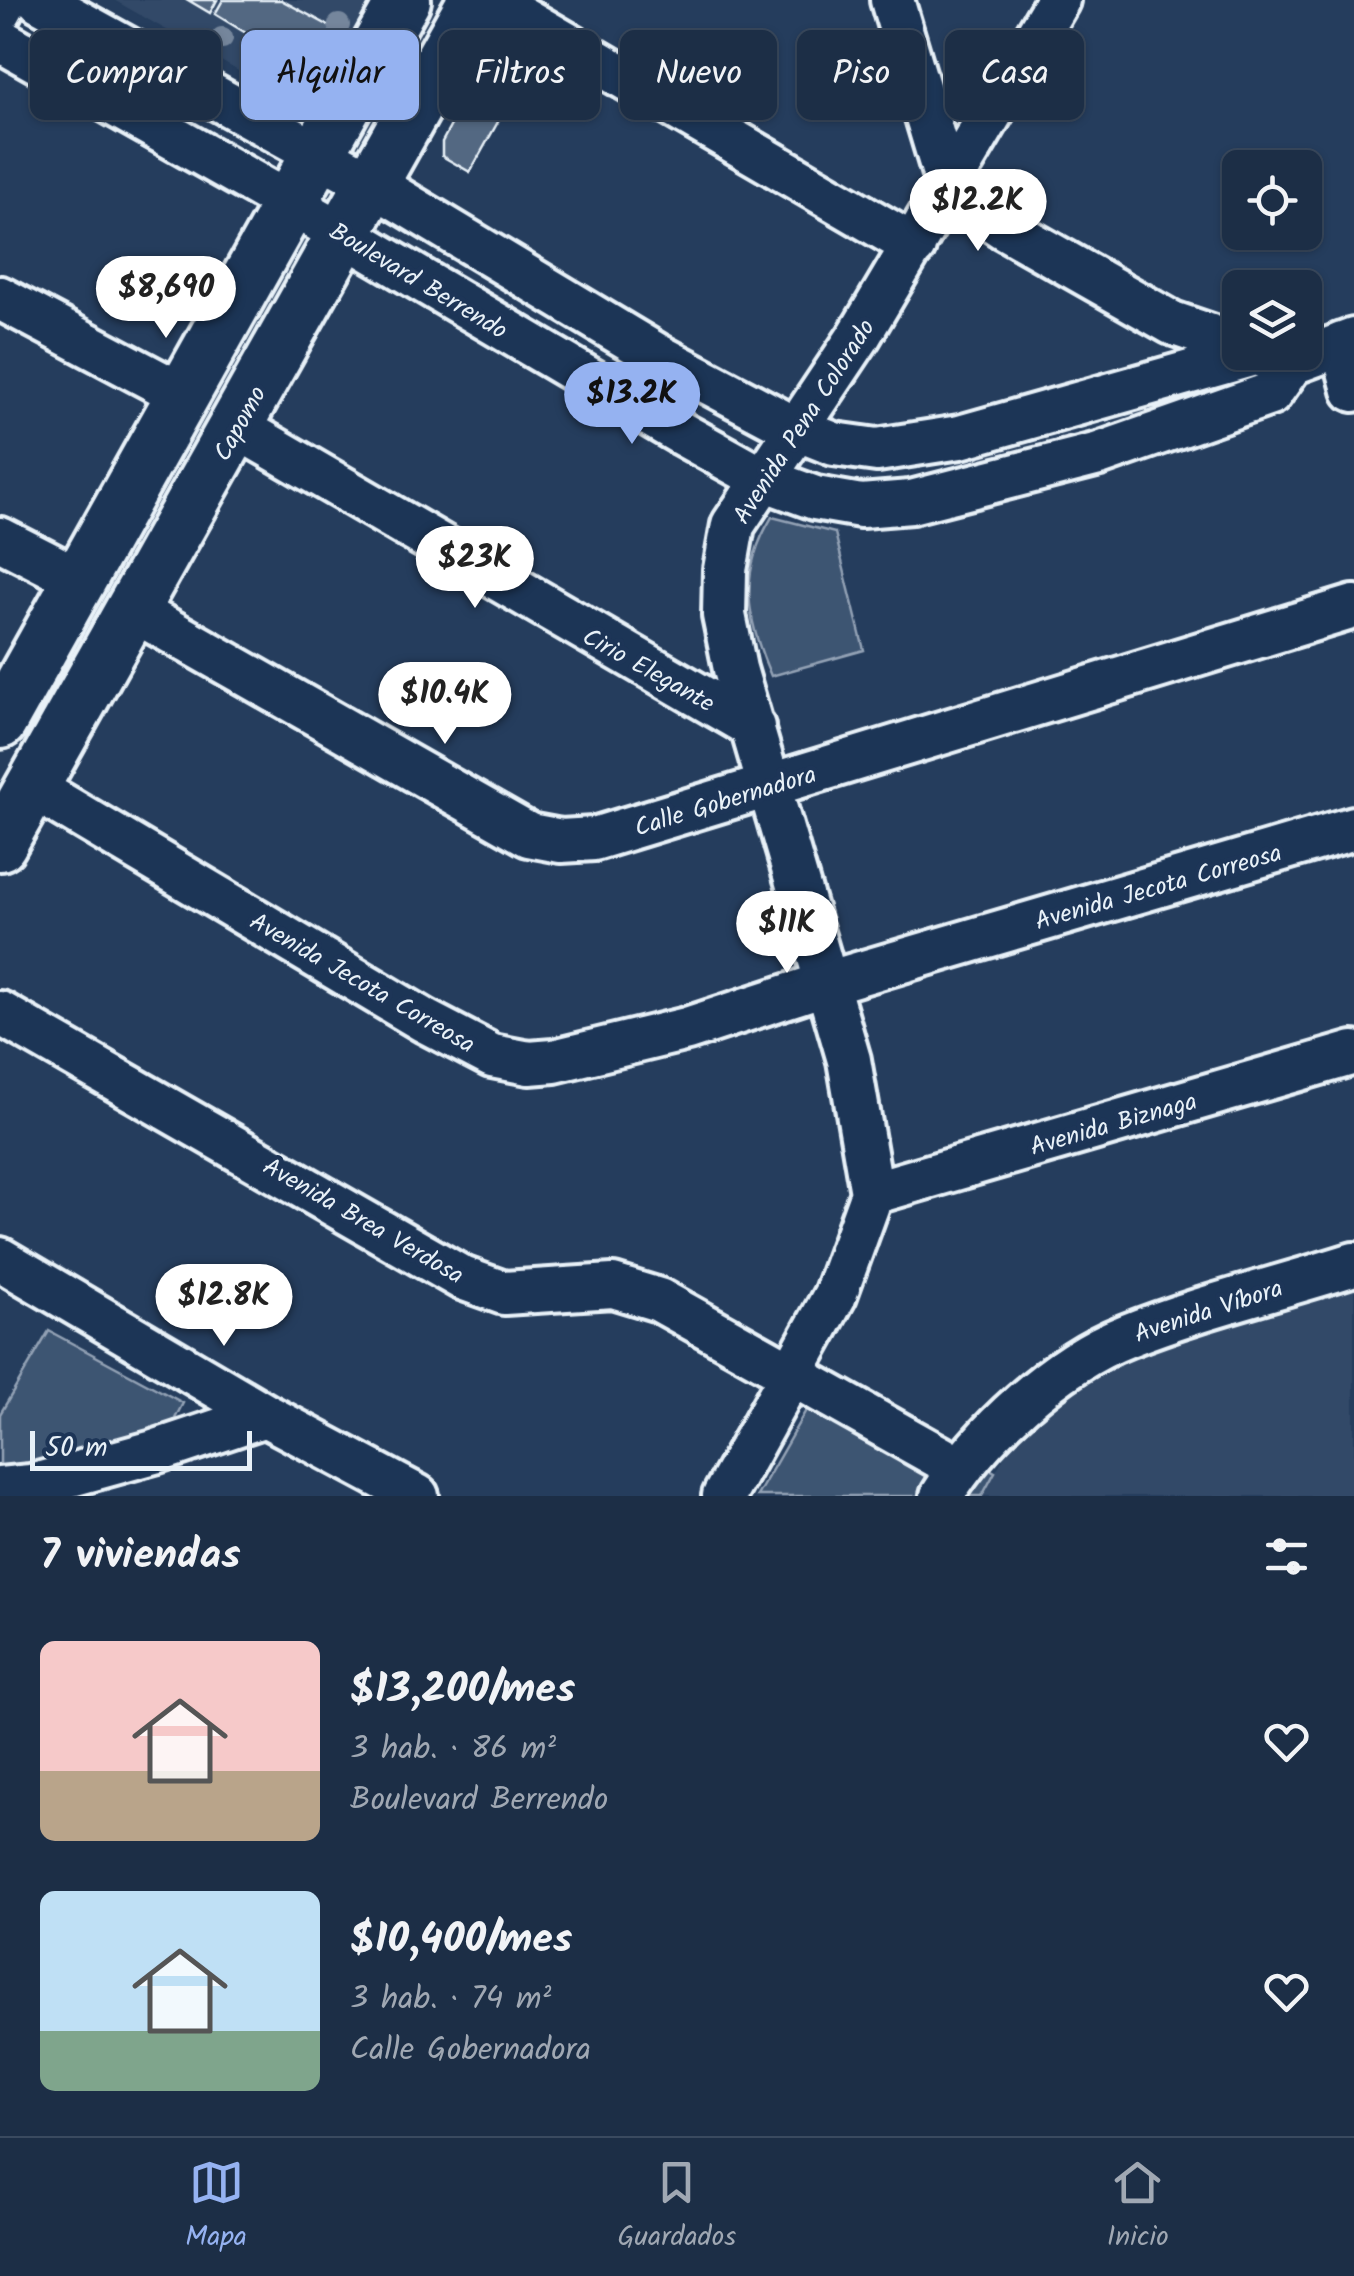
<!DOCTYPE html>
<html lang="es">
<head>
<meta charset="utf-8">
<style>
	:root { --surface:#1c2e46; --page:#25364d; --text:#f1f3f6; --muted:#a0a8b3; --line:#3a4a5f; --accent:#95b2f1 }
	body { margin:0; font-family:Kalam,sans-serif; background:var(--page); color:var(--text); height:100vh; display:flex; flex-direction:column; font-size:38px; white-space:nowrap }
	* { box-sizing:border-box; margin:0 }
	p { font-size:32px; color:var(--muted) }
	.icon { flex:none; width:55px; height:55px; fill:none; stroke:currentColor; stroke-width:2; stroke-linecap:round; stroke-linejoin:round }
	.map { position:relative; height:1496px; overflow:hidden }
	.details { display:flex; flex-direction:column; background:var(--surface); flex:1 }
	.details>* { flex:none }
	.guide { position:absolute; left:30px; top:30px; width:1295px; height:90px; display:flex; gap:20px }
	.buttons { position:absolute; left:1222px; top:150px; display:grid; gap:20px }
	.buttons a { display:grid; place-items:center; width:100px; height:100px; border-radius:15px; background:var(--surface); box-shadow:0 2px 8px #0004,0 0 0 2px var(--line); font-size:50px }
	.scale { position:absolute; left:30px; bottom:25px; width:222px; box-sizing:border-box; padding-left:10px; border:5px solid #e8f1f8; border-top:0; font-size:28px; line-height:35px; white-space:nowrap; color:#e8f1f8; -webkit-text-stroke:8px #1d3557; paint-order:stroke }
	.price { position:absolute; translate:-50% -85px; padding:0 22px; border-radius:35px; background:#fff; color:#222; font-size:32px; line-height:65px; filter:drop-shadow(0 2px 5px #0008) }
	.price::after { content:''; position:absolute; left:50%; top:60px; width:30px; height:22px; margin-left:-15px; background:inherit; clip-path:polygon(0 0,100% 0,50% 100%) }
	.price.selected { background:var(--accent); color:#111 }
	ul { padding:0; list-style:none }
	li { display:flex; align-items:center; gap:30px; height:250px; padding:0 40px }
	li span { display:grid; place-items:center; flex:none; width:280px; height:200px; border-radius:15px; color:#555 }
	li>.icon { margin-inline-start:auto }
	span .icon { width:120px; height:120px; fill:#fffc; stroke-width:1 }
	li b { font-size:42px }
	h2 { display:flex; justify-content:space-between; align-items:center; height:120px; padding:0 40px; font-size:42px }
	.tag { padding:0 35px; border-radius:15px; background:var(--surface); box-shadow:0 2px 8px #0004,0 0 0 2px var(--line); font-size:35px; line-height:90px }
	.tag.selected { background:var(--accent); color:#111 }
	.dock { display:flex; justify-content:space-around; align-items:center; height:140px; border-top:2px solid var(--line); background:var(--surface); font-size:28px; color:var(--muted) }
	.dock a { display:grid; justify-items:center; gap:5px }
	.dock .selected { color:var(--accent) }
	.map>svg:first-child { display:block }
</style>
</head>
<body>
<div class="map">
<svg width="1354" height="1496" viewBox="0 0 1354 1496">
	<rect width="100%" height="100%" fill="#253d5d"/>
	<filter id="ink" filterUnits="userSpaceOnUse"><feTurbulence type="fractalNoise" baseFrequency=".01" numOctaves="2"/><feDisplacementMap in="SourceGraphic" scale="20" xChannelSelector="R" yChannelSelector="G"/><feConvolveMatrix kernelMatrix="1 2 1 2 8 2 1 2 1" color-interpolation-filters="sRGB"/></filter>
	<g filter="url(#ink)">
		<!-- built -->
		<path fill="#334a68" d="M114 0H371L307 110Z
			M1354 1281V1496H982L1036 1400 1128 1347Z"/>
		<!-- green -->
		<path fill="#3e5472" stroke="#93a2b5" stroke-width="2.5" d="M772 517 835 533 864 650 771 676C746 618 738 573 772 517Z
			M49 1331 183 1403 164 1440 63 1470 0 1468V1414Z
			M824 1379 995 1472 982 1496H757Z"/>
		<!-- building -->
		<path fill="#536782" stroke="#e8f1f8" stroke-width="2.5" d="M188 0H217L210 13Z
			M223 0H281L333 28 308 71 215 14Z
			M504 30 536 48 508 99 476 81Z
			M476 81 508 99 499 120 464 101Z
			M464 101 499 120 470 172 442 156V142Z"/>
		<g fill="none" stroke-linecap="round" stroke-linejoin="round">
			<defs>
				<path id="minor" d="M39 0 371 183 655 354 796 429 834 444 877 450 960 437 1254 354 1292 363 1354 340
					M491 0 914 246
					M892 0 949 190 1003 227 1172 323 1240 346
					M0 11 6 0
					M0 40 342 233 682 434 763 479 815 498 861 506 911 502 1099 454 1270 394 1292 363
					M0 298 183 395
					M1342 344 1354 390
					M237 427 753 727
					M0 539 80 580
					M133 610 529 835 561 841 594 839 1354 607
					M32 787 425 1021 492 1056 529 1063 554 1061 687 1029 827 983 1354 828
					M0 1013 462 1278 504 1293 613 1286 659 1300 959 1468
					M872 1193 1354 1053
					M0 1259 265 1415 417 1496
					M0 1489 31 1486 154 1452 265 1415
					M724 1496 835 1295 872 1193 849 1060 735 669 724 615 725 570 733 525 859 336 1058 0
					M942 1496C980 1434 1057 1363 1126 1336 1199 1307 1279 1288 1354 1264"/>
				<path id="major" d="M0 722 404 0
					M0 844 475 0"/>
			</defs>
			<!-- minor casing -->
			<use href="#minor" stroke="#e8f1f8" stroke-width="50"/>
			<!-- major casing -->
			<use href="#major" stroke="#e8f1f8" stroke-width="60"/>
			<!-- minor -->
			<use href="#minor" stroke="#1d3557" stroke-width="42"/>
			<!-- major -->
			<use href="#major" stroke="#1d3557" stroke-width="52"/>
		</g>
		<!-- trees -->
		<g fill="#74869c">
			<circle cx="339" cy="25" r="11"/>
			<circle cx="222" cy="38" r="11"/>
			<circle cx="255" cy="57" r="11"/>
			<circle cx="291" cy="81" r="11"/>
		</g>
	</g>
	<g text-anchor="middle" stroke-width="9" stroke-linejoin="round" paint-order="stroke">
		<!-- street labels -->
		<g font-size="25" fill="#e8f1f8" stroke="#1d3557">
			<text transform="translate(419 280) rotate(31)" y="9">Boulevard Berrendo</text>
			<text transform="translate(803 421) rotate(-57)" y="9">Avenida Pena Colorado</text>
			<text transform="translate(239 423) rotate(-61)" y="9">Capomo</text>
			<text transform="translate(649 669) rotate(29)" y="9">Cirio Elegante</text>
			<text transform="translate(725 800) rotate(-17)" y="9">Calle Gobernadora</text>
			<text transform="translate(1158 886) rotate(-16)" y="9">Avenida Jecota Correosa</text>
			<text transform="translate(363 982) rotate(30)" y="9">Avenida Jecota Correosa</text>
			<text transform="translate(1113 1123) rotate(-16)" y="9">Avenida Biznaga</text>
			<text transform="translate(364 1220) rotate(30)" y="9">Avenida Brea Verdosa</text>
			<text transform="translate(1208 1310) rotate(-18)" y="9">Avenida Víbora</text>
		</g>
	</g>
</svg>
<div class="buttons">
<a><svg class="icon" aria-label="locate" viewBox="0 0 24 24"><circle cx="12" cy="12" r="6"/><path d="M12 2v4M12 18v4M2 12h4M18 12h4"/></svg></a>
<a><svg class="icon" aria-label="layers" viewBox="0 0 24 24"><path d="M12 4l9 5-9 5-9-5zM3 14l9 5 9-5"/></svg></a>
</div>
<div class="scale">50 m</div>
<b class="price" style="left:978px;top:254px">$12.2K</b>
<b class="price" style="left:166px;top:341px">$8,690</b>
<b class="price selected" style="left:632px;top:447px">$13.2K</b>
<b class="price" style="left:475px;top:611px">$23K</b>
<b class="price" style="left:445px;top:747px">$10.4K</b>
<b class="price" style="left:787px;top:976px">$11K</b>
<b class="price" style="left:224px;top:1349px">$12.8K</b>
<div class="guide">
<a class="tag">Comprar</a>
<a class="tag selected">Alquilar</a>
<a class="tag">Filtros</a>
<a class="tag">Nuevo</a>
<a class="tag">Piso</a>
<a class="tag">Casa</a>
</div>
</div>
<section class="details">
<h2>7 viviendas<svg class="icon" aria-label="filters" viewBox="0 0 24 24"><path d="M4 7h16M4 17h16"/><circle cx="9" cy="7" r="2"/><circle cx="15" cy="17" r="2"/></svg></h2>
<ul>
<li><span style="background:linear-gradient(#f6c9c9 65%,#b9a48a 0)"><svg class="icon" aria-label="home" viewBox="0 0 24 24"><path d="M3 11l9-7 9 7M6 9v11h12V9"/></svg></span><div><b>$13,200/mes</b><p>3 hab. · 86 m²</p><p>Boulevard Berrendo</p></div><svg class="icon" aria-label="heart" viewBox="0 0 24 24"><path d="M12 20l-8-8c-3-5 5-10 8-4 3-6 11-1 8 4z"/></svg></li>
<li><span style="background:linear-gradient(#bfe0f5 70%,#7fa58c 0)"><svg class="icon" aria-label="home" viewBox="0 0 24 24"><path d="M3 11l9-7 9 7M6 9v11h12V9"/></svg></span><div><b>$10,400/mes</b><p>3 hab. · 74 m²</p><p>Calle Gobernadora</p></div><svg class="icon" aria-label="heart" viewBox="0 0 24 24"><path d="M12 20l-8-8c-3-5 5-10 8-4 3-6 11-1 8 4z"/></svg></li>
</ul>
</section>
<nav class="dock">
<a class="selected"><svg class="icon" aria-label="map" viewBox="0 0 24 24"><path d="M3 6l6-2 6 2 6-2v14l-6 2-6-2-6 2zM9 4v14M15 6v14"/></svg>Mapa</a>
<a><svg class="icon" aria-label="saved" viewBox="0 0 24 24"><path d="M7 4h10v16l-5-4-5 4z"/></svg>Guardados</a>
<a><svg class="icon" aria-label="home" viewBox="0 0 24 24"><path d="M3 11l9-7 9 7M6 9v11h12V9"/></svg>Inicio</a>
</nav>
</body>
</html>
